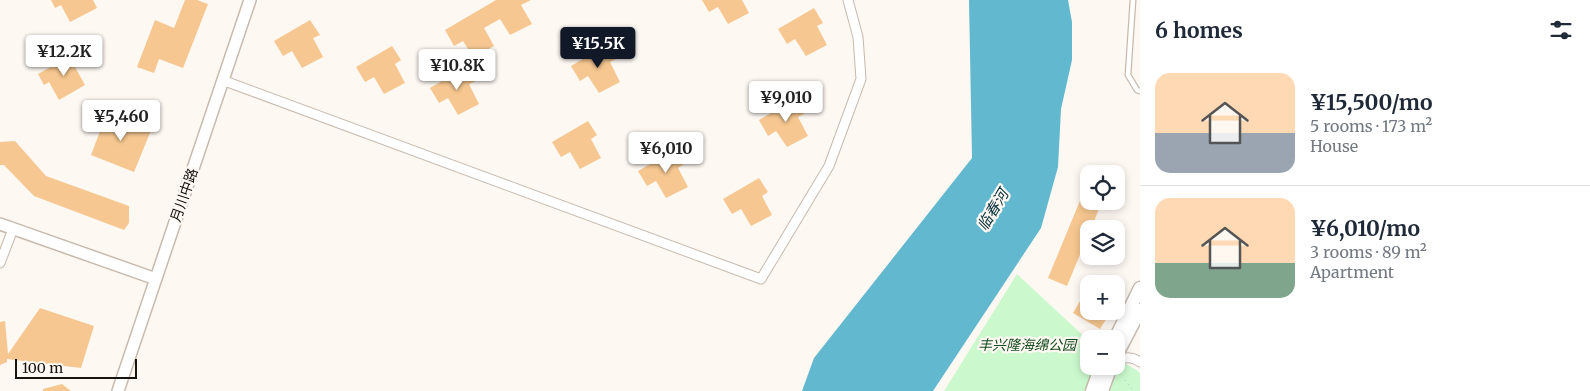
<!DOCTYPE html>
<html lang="en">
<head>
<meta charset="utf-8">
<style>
	:root { --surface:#fff; --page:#f2f2f3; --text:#1f2937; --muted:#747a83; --line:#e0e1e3; --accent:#111827 }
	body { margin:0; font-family:Merriweather,"Noto Sans SC",serif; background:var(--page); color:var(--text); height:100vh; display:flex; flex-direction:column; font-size:19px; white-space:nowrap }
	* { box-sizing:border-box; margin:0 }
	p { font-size:16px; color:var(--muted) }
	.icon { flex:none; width:28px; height:28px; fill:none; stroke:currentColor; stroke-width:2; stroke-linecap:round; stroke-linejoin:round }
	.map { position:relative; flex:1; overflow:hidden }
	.panel { display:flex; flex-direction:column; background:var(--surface); width:450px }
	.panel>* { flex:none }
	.tools { position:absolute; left:1080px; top:165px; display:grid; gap:10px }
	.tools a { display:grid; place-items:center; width:45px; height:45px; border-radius:10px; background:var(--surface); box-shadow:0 2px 8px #0003; font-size:25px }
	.scale { position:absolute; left:15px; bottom:12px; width:122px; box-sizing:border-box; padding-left:5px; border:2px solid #17130e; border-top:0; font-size:14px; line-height:18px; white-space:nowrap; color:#17130e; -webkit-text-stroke:4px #fef8f3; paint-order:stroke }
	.price { position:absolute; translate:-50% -42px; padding:0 11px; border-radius:5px; background:#fff; color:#222; font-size:16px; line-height:32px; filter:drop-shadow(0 1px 2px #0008) }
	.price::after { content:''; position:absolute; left:50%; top:30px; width:15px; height:11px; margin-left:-8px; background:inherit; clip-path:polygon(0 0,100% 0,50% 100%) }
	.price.active { background:var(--accent); color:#fff }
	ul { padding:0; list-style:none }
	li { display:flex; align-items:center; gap:15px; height:125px; padding:0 15px }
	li+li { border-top:1px solid var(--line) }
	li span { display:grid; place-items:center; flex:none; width:140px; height:100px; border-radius:15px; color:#555 }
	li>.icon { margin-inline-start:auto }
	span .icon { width:60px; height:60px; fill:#fffc; stroke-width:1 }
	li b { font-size:21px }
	h2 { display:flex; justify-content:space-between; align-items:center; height:60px; padding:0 15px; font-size:21px }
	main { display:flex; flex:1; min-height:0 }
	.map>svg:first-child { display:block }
</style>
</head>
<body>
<main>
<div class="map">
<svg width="1140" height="391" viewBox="0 0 1140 391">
	<rect width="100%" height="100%" fill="#fef8f3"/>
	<!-- green -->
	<path fill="#cbf9cd" d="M1017 274 1089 341V366H1116V359L1135 369 1140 373V391H944Z"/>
	<!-- water -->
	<path fill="#62b8cf" d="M969 0H1068L1072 22V60L1061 109 1058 167 1041 228 933 391H802L814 358 972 158Z"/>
	<!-- building -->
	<path fill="#f6c790" d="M51 0H93L97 8 70 22 61 5 55 8Z
		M185 0H197L208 4 183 68 159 59 154 73 137 67 155 20 174 28Z
		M496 0H531L521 5 532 24 510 35 500 19 491 24 484 28 494 46 473 57 463 41 454 46 445 30Z
		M702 0H742L749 13 728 24 718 7 709 12Z
		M814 8 823 23 817 26 827 45 806 56 795 39 787 44 778 29Z
		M310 20 320 35 313 38 323 57 302 68 292 51 283 56 274 41Z
		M607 45 616 59 610 62 620 82 599 93 588 76 580 81 571 66Z
		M392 46 401 60 395 64 405 83 384 94 374 77 365 82 356 67Z
		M76 53 82 63 75 67 85 85 59 100 49 82 44 85 38 74Z
		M466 67 476 81 469 84 479 104 458 115 448 98 439 103 430 88Z
		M795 99 804 114 798 117 808 136 787 147 776 131 768 136 759 120Z
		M108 110 120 115 117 123 131 129 134 121 152 128 134 172 91 155Z
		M588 121 597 135 591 139 601 158 580 169 570 152 561 157 552 142Z
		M15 141 46 176 129 206V223L124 230 34 196 4 165H0V142Z
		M675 150 684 164 678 168 688 187 666 198 656 181 647 186 638 171Z
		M1094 166 1111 174H1091Z
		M759 178 768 192 762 196 772 215 751 226 741 209 732 214 723 199Z
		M1089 179V201H1102L1091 229H1089V233L1067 286 1048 278Z
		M1083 296 1089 299V311H1111L1100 329 1073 313Z
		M40 308 94 326 81 368 7 359V362L0 365V322L5 321 8 354Z
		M62 384 71 391H43V389Z"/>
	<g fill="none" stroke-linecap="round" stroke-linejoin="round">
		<defs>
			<path id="service" d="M1133 0 1128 75 1137 90 1140 91"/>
			<path id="minor" d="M222 80 761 279 829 166 861 79 858 37 848 0
				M0 263 13 229
				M1116 361C1125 357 1131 356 1140 362"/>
			<path id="tertiary" d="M0 224 156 279
				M118 391 250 0"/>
			<path id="secondary" d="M1115 339 1140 288
				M1116 356 1140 310
				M1092 391 1101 366
				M1102 391 1111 366"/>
		</defs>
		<!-- service casing -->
		<use href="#service" stroke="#c7baad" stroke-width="7"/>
		<!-- minor casing -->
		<use href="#minor" stroke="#c7baad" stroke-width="11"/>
		<!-- tertiary casing -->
		<use href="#tertiary" stroke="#c7baad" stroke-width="14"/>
		<!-- secondary casing -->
		<use href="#secondary" stroke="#c7baad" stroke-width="15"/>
		<!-- path -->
		<path stroke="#b8b3ae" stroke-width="1" stroke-dasharray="1 4" stroke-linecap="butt" d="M1125 380 1134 391"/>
		<!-- service -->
		<use href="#service" stroke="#fff" stroke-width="4.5"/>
		<!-- minor -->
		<use href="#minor" stroke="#fff" stroke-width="9"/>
		<!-- tertiary -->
		<use href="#tertiary" stroke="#fff" stroke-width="11"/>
		<!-- secondary -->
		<use href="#secondary" stroke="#fff" stroke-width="12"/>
	</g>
	<g text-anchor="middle" stroke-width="4.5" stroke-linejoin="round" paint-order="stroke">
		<!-- street labels -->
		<g font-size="14" fill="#17130e" stroke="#fef8f3">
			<text transform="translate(184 195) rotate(-71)" y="5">月川中路</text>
		</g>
		<!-- park labels -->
		<g font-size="14" font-style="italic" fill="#144c1d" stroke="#fef8f3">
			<text x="1027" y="350">丰兴隆海绵公园</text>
		</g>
		<!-- water labels -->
		<g font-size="15" font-style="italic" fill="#06313b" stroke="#fef8f3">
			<text transform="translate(993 210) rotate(-59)" y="5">临春河</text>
		</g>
	</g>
</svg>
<div class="tools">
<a><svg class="icon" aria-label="locate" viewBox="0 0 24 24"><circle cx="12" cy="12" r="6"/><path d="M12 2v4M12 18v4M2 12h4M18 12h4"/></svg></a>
<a><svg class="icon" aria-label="layers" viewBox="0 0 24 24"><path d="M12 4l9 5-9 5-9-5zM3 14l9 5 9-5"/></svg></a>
<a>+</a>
<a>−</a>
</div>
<div class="scale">100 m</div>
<b class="price active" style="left:598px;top:69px">¥15.5K</b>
<b class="price" style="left:64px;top:77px">¥12.2K</b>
<b class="price" style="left:457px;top:91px">¥10.8K</b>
<b class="price" style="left:786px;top:123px">¥9,010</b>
<b class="price" style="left:121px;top:142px">¥5,460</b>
<b class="price" style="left:666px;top:174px">¥6,010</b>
</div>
<section class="panel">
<h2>6 homes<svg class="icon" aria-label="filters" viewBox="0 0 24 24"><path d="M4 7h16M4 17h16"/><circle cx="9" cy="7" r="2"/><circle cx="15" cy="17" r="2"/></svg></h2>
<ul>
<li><span style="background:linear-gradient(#ffd9b3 60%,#9aa5b1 0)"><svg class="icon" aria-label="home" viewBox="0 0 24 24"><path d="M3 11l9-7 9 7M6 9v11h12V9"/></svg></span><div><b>¥15,500/mo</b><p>5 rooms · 173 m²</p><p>House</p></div></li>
<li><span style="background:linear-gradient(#ffd9b3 65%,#7fa58c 0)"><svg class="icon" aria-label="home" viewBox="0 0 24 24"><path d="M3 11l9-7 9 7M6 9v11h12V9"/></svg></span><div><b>¥6,010/mo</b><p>3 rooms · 89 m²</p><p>Apartment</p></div></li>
</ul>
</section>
</main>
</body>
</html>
